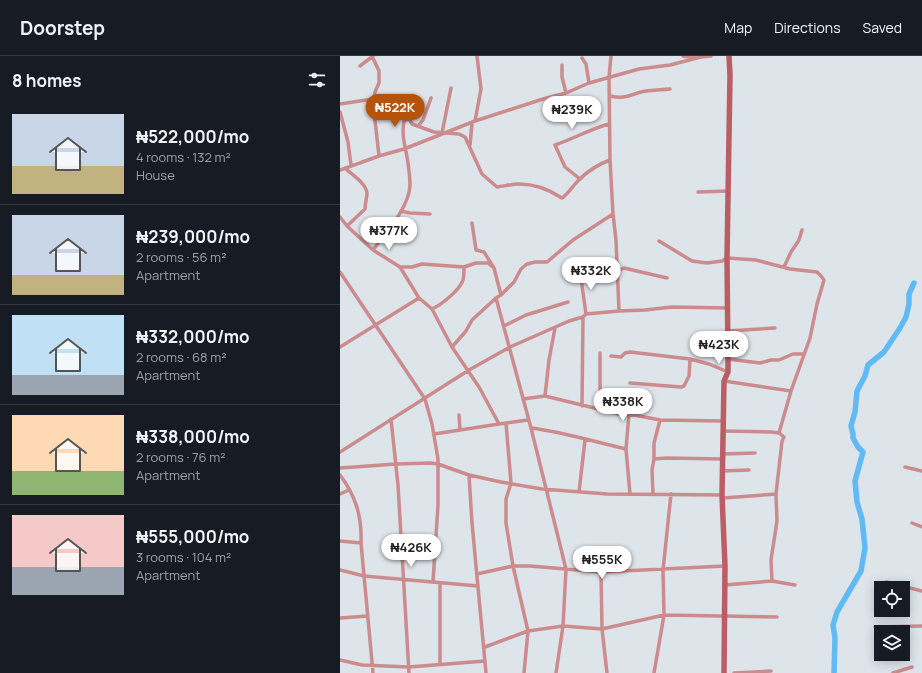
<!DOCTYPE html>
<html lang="en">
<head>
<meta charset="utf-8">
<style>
	:root { --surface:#171b24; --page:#242831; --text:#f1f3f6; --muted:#9ea1a6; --line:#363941; --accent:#b45309 }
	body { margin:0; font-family:Manrope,sans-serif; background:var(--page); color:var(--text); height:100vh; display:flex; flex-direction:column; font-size:15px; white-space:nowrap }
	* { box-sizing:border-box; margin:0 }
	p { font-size:13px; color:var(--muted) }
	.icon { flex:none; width:22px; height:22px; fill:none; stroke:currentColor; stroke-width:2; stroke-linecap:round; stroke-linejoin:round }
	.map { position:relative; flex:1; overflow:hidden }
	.details { display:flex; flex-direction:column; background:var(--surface); width:340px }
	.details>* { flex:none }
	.buttons { position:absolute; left:534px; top:525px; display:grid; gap:8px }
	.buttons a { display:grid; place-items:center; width:36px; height:36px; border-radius:0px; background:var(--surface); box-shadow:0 2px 10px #0003; font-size:20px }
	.price { position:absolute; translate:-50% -34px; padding:0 9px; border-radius:14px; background:#fff; color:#222; font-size:13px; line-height:26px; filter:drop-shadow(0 1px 2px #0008) }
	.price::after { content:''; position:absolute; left:50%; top:24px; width:12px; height:9px; margin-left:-6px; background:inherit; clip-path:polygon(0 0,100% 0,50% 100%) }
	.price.selected { background:var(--accent); color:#fff }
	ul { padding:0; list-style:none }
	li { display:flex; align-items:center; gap:12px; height:100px; padding:0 12px }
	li+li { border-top:1px solid var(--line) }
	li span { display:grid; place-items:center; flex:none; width:112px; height:80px; border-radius:0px; color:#555 }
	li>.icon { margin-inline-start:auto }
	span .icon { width:48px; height:48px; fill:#fffc; stroke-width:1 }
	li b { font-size:17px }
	h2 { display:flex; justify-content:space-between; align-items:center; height:48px; padding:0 12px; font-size:17px }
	header { display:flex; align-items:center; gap:24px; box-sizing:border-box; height:56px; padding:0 20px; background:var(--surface); border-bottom:1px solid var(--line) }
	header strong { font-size:19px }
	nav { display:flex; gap:22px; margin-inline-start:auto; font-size:14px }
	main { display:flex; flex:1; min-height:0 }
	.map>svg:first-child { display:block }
</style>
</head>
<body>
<header>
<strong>Doorstep</strong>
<nav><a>Map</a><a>Directions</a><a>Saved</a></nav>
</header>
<main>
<section class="details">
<h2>8 homes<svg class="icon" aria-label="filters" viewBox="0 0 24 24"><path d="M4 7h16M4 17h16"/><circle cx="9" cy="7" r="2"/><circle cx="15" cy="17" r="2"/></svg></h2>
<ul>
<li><span style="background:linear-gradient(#c9d6e8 65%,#c2b280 0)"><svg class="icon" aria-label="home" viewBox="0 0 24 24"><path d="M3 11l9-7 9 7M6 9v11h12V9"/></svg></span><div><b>₦522,000/mo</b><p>4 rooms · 132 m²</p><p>House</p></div></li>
<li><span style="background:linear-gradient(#c9d6e8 75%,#c2b280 0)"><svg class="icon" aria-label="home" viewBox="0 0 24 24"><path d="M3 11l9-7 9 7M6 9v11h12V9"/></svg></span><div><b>₦239,000/mo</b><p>2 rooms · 56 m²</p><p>Apartment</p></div></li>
<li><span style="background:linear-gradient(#bfe0f5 75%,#9aa5b1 0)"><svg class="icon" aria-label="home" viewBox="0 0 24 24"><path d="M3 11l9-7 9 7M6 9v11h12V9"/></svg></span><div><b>₦332,000/mo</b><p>2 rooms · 68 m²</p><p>Apartment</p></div></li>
<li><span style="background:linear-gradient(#ffd9b3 70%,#8fb573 0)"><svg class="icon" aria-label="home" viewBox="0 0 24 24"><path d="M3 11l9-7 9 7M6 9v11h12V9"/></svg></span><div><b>₦338,000/mo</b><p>2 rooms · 76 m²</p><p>Apartment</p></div></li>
<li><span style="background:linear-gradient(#f6c9c9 65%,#9aa5b1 0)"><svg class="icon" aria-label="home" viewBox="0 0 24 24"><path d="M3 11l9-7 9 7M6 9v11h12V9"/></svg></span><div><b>₦555,000/mo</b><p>3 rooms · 104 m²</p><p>Apartment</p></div></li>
</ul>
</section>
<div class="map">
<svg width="582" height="617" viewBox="0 0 582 617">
	<rect width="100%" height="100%" fill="#dde4ea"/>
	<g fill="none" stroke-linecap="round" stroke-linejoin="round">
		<!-- river -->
		<path stroke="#61baf3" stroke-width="5.5" d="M494 617 495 582 493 569 497 556 521 515 525 492 522 463 517 446 515 425 523 396 518 391 513 382V378L511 370 515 356 517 335 525 320 528 309 544 296 560 272 566 261 569 248V238L574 227"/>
		<!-- street -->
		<path stroke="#cc8b8d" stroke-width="3.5" d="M32 0 39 15V27L35 36 33 47 39 100
			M271 0 269 22 270 104 273 158 276 184 279 255
			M343 0 356 2
			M242 2 246 8 249 27
			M222 9V21L226 37
			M20 10 33 0
			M270 40C285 43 287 40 301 36 310 34 321 34 330 33
			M56 46 65 55 72 68 94 76 119 78 125 81 142 118 157 131C165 130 172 128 179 128 194 128 210 134 222 142 230 136 233 129 240 123 249 114 259 108 270 104
			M0 48 33 43
			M0 56 8 86 11 109
			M135 65 141 33 137 0
			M78 70 83 64 91 42
			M102 77 111 32
			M130 89 132 67
			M5 112C12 119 26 127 27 137 27 142 25 147 25 153L7 170
			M0 114 39 100 64 93 135 65 203 43 226 37 249 27 299 13 330 9 361 1 371 0
			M240 123 225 111 215 89C233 83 250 73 269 68
			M358 136 388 135
			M61 155 70 157 90 158
			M0 161 7 170 33 194 60 211 79 242 92 253 112 291 139 331 159 368 188 364
			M132 167 136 194 144 196 154 212 161 239
			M319 185 352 205 367 207 382 205 387 202 416 204 450 213 477 216 481 220 484 224 477 248 470 282 451 335 439 377
			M33 194C46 176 69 152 70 129 70 122 69 114 68 107 66 92 61 81 64 65L68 63
			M60 211H72L82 208 124 211 136 207H148L154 212
			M444 211 451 196 459 184 462 174
			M240 215 246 258
			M277 215 284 212 327 222
			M0 216 85 343 92 368 98 403V449L93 526
			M156 242 191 372 226 513 223 570 216 617
			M92 253C101 249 120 234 123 224 124 220 124 215 124 211
			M164 270 186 259 228 246
			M388 275 435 272
			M0 291 79 242
			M112 291 126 275 132 264 156 242 161 239 174 226 181 213 187 208 195 206H207L233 184 273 158
			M260 297V354
			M271 300 281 301 285 297 290 296 350 303 369 308 388 316
			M388 303 420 307 431 304H439L453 298H464
			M384 325 451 335
			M290 327 341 331 344 330 349 320 350 303
			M205 340 209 304 215 272
			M183 343 205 340 279 358H289L320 364 383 365
			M242 350 243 261
			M289 358 286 393 290 438
			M119 359 120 374
			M51 363 58 429 69 617
			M166 367 171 427 166 443V467L173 510 188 575 184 617
			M191 372C224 376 255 386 286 393
			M383 375 431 376 439 377 444 381 442 385 436 438 437 465 431 504 432 525
			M94 378 159 368
			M0 396 129 314 170 291 229 265 243 261 246 258 279 255 305 254 332 251 388 252
			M383 398 415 397
			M314 403 327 402 382 403
			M565 411 582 415
			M0 412 56 408 90 407 98 408 129 419 161 426 202 433 267 438 382 439
			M382 415 409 414
			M0 419C16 440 22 461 21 487L33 617
			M129 419 132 467 146 617
			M239 436 245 384
			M0 438 9 434
			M313 438 312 414 314 403V387L320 364
			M383 442 436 438
			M572 467 582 471
			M0 485 21 487
			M0 514 24 520 138 530
			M261 516 262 573 267 617
			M137 518 173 510H190L261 516 385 510
			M546 526 582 535
			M385 529 432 525 455 529
			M0 562 28 560
			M535 571 582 570
			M145 591 188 575 223 570 262 573 324 559 437 561
			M0 604 22 609 69 611 145 605
			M100 608V527
			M314 617 324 559 323 514 331 438
			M394 617 431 615
			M553 617 572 611"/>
		<!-- secondary -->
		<path stroke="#bb5d64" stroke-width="5.5" d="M384 617 385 510 382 439 384 325 388 316V303L387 202 390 19 389 0"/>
	</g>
</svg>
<div class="buttons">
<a><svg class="icon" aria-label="locate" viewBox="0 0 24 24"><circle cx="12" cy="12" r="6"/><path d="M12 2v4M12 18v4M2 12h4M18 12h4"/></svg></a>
<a><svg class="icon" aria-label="layers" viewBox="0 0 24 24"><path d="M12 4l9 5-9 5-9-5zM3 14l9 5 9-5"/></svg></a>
</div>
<b class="price selected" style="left:55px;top:72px">₦522K</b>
<b class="price" style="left:232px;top:74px">₦239K</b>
<b class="price" style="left:49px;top:195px">₦377K</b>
<b class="price" style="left:251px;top:235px">₦332K</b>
<b class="price" style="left:379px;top:309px">₦423K</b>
<b class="price" style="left:283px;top:366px">₦338K</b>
<b class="price" style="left:71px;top:512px">₦426K</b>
<b class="price" style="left:262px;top:524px">₦555K</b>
</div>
</main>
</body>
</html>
